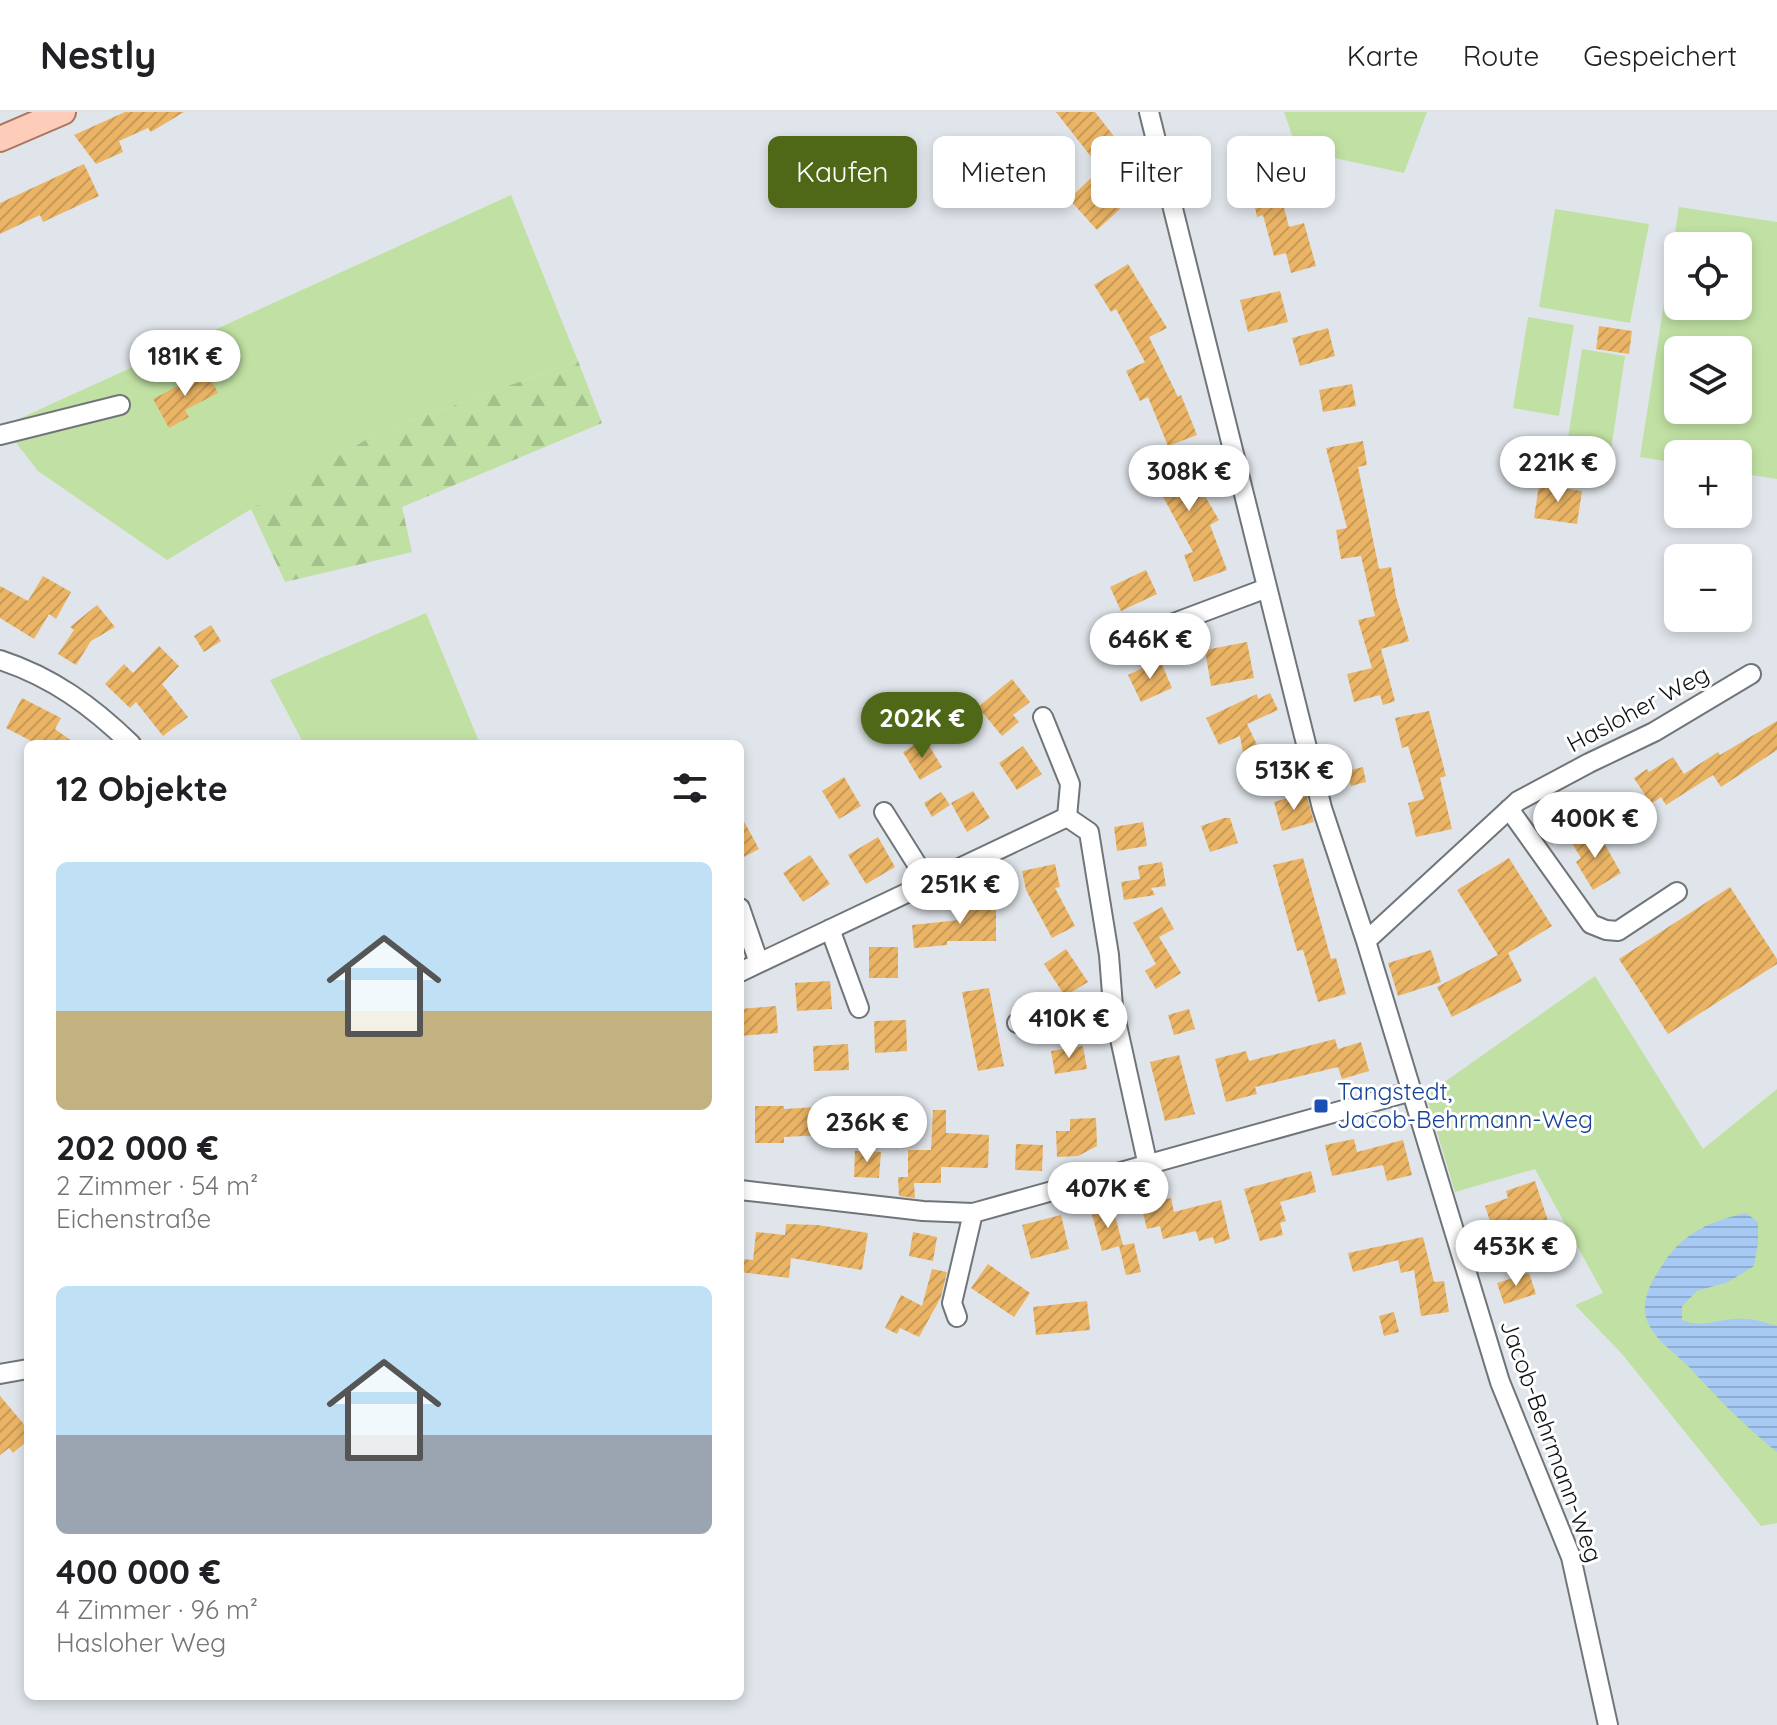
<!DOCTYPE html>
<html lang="de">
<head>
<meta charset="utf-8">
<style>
	:root { --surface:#fff; --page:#f6f6f6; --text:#202124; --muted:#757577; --line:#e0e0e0; --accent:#4f6818 }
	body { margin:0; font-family:Quicksand,sans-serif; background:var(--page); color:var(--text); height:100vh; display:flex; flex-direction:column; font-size:30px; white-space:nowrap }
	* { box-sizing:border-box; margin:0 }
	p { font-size:26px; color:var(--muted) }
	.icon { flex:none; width:44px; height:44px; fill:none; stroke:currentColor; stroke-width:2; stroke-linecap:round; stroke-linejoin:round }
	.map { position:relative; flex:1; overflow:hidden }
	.panel { position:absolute; left:24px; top:628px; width:720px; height:960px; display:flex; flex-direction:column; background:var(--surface); border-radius:12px; box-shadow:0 4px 12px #0003 }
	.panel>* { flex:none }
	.banner { position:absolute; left:768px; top:24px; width:760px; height:72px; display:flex; gap:16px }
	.controls { position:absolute; left:1664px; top:120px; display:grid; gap:16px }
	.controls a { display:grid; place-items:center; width:88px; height:88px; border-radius:12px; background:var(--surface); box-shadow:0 4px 12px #0003; font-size:40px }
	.price { position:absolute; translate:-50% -68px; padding:0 18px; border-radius:28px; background:#fff; color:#222; font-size:26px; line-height:52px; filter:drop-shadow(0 2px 4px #0008) }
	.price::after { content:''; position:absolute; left:50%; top:48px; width:24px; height:18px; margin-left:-12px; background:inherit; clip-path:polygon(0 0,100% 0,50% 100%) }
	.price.selected { background:var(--accent); color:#fff }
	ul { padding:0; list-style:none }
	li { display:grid; align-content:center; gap:16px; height:424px; padding:0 32px }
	li span { display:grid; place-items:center; height:248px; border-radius:12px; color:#555 }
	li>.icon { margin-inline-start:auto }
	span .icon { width:144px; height:144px; fill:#fffc; stroke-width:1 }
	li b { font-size:34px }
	h2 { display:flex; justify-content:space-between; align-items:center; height:96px; padding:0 32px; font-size:34px }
	.pill { padding:0 28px; border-radius:12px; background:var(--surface); box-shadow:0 4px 12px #0003; font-size:28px; line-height:72px }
	.pill.selected { background:var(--accent); color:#fff }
	header { display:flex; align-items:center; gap:48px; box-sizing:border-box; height:112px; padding:0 40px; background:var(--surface); border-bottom:2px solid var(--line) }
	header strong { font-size:38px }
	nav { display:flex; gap:44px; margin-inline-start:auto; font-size:28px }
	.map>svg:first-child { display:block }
</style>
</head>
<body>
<header>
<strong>Nestly</strong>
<nav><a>Karte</a><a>Route</a><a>Gespeichert</a></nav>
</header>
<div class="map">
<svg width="1777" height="1613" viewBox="0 0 1777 1613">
	<defs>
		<pattern id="forest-firs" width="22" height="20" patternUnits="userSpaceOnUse" patternTransform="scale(2)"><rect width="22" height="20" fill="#c0e1a3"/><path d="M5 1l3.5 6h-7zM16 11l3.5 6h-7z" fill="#a4c08b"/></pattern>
		<pattern id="water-rules" width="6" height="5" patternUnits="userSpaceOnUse" patternTransform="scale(2)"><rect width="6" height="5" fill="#a6caf3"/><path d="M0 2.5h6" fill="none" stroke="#8eaccf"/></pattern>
		<pattern id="building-hatch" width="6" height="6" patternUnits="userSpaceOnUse" patternTransform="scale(2)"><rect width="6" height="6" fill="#ebb464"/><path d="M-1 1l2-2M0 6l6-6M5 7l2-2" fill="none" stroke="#c89a56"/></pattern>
	</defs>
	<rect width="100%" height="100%" fill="#e0e5eb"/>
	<!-- grass -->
	<path fill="#c0e1a3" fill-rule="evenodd" d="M1284 0H1427L1404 61 1297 38Z
		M511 83 578 249 377 321 167 448 38 359 3 314Z
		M1679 95 1777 110V367L1738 361V342H1678V351L1640 345ZM1678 134H1738V194H1678ZM1678 238H1738V298H1678Z
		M1555 97 1649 112 1630 211 1539 195Z
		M1528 205 1574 213 1559 304 1513 296Z
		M1582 237 1625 244 1611 338 1567 332Z
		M426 501 480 632H304L270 568Z
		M1595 864 1703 1037 1777 977V1411L1761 1414 1622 1242 1575 1193 1603 1181 1535 1057 1455 1080 1426 983Z"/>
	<!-- forest -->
	<path fill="url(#forest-firs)" d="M578 249 602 311 402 395 412 440 285 470 251 397 377 321Z"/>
	<!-- water -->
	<path fill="url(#water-rules)" d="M1746 1101 1758 1110V1131L1754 1154 1728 1170 1697 1179 1682 1194V1208C1703 1217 1722 1205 1745 1207 1756 1207 1767 1211 1777 1214V1340C1744 1314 1718 1286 1689 1255 1674 1239 1647 1224 1645 1199 1644 1180 1655 1164 1665 1149 1684 1120 1714 1108 1746 1101Z"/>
	<!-- building -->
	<path fill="url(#building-hatch)" d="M125 0H184L151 20 148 16 119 29 123 40 96 52 74 23Z
		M1056 0H1095L1120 32 1096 51Z
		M1266 26 1289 115 1304 111 1316 154 1291 161 1286 141 1274 144 1263 103 1257 105 1249 67 1239 69 1231 35Z
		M84 52 99 84 43 110 40 103 0 122V91Z
		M1091 66 1120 97 1097 118 1069 87Z
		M1128 152 1167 216 1149 225 1178 285 1181 283 1197 323 1168 334 1148 285 1140 289 1126 259 1145 250 1116 197 1111 200 1094 173Z
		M1280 179 1288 210 1248 220 1240 188Z
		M1599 214 1632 219 1629 242 1596 237Z
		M1328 216 1335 244 1300 254 1292 226Z
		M206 259 218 281 185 298 189 305 169 316 153 287Z
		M1352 272 1356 294 1323 300 1319 278Z
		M1363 329 1367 353 1358 355 1379 457 1391 455 1396 484 1409 529 1381 537 1395 589 1383 593 1380 583 1354 590 1347 562 1372 556 1358 508 1375 504 1361 444 1341 447 1336 418 1347 416 1326 336Z
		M1183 338 1204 385 1205 384 1219 408 1210 413 1227 458 1194 470 1184 443 1193 440 1161 381 1158 382 1146 354Z
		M1539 373 1582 379 1577 412 1534 406Z
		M1146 458 1157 482 1121 499 1110 475Z
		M43 464 71 480 56 507 49 502 34 527 0 506V474L28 489Z
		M97 493 115 515 91 529 76 553 58 542 74 518 70 515Z
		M211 513 221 529 204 540 194 524Z
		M1247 530 1254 566 1211 574 1205 538Z
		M159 534 179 554 162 572 188 605 163 624 136 590 130 596 105 572 124 552 133 561Z
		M1160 548 1172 576 1141 590 1128 563Z
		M1012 567 1030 590 1013 603 1019 610 1002 624 978 595Z
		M1270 581 1278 598 1247 612 1260 639 1275 636 1281 669 1249 675 1240 624 1219 633 1206 606 1257 582 1258 587Z
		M22 586 61 606 55 617 76 632H37L6 616Z
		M1429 599 1446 664 1440 666 1452 717 1416 725 1408 691 1424 687 1408 634 1402 636 1395 606Z
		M1777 609V638L1721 675 1713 663 1666 693 1661 685 1651 692 1634 666 1647 657 1649 660 1673 645 1684 662 1718 640 1720 643Z
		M925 627 942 655 920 668 903 640Z
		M1023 634 1042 662 1017 678 999 651Z
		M1363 655 1366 670 1351 674 1347 659Z
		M844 665 861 694 839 707 822 679Z
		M973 679 990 706 967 720 951 691Z
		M941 680 950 693 932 705 924 691Z
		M1306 681 1314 710 1282 719 1274 690Z
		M740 702 759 737 740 747Z
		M1224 706H1230L1238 731 1210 740 1201 714Z
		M1143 710 1147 734 1117 739 1114 715Z
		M1596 717 1621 761 1593 778 1576 750 1581 746 1572 731Z
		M878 725 895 755 866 772 848 743Z
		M810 743 830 772 803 790 783 761Z
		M1303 746 1331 847 1336 846 1346 882 1318 890 1303 838 1297 839 1273 753Z
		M1509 746 1552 814 1508 841 1522 869 1452 905 1437 875 1498 843 1457 778Z
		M1162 750 1166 774 1151 776 1155 783 1124 788 1121 770 1140 767 1138 754Z
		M1055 752 1060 775 1055 776 1075 814 1052 826 1026 778 1022 759Z
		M1730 775 1777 847V852L1668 922 1619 847Z
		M959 788H996V829H947V833L914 836 912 813 959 808Z
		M1162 795 1174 817 1159 825 1181 861 1156 877 1145 859 1156 852 1133 811Z
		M869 835H898V866H869Z
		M1066 837 1088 870 1065 884 1044 852Z
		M1431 838 1441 870 1398 884 1388 851Z
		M830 869 832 897 797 899 795 871Z
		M989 876 1004 954 978 959 962 880Z
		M776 894 778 921 740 924V897Z
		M1189 897 1195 917 1174 923 1168 903Z
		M906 908 907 939 875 941 874 909Z
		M1335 927 1338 937 1361 930 1369 959 1342 967 1338 955 1255 975 1257 982 1226 990 1215 947 1246 939 1249 949Z
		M848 932 849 958 814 959 813 934Z
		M1083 934 1087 957 1055 962 1051 939Z
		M1179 943 1195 1002 1165 1009 1150 950Z
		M755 994H784V997L832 994 833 1013H824L825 1023 784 1025V1031H755Z
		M933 998H946V1021L989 1023 988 1056 941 1055V1071H914L915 1086 899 1084 898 1065H908V1038H931Z
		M1096 1006 1097 1034 1078 1044 1057 1045 1056 1019H1070V1007Z
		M1354 1027 1357 1040 1403 1028 1412 1063 1387 1069 1383 1053 1332 1064 1325 1033Z
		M1016 1032 1043 1033 1042 1059 1015 1058Z
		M855 1039 881 1040 879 1066 854 1065Z
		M1311 1059 1316 1080 1280 1090 1286 1109 1280 1111 1283 1123 1260 1129 1244 1077Z
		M1535 1069 1548 1109 1531 1115 1532 1119 1509 1126 1506 1117 1494 1121 1485 1094 1508 1086 1506 1079Z
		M1171 1086 1174 1100 1221 1088 1230 1127 1215 1132 1213 1125 1199 1129 1196 1119 1163 1127 1160 1114 1147 1117 1141 1093Z
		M1113 1097 1123 1133 1102 1139 1092 1103Z
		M1061 1103 1069 1137 1031 1147 1022 1113Z
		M786 1112 818 1113 868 1121 862 1158 791 1146 789 1166 740 1160V1147L753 1148 756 1120 785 1123Z
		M913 1120 937 1125 933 1149 909 1144Z
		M1423 1125 1434 1170 1444 1169 1449 1200 1421 1204 1414 1158 1401 1161 1398 1148 1353 1160 1348 1141Z
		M1134 1131 1141 1160 1126 1163 1119 1134Z
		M988 1152 1030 1181 1014 1205 971 1176Z
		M932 1157 947 1160 941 1185 919 1225 900 1216 897 1222 885 1216 901 1183 922 1194Z
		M1529 1161 1536 1182 1504 1192 1497 1171Z
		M1087 1189 1090 1218 1036 1223 1033 1195Z
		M1394 1200 1399 1220 1384 1224 1379 1204Z
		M0 1284 28 1317V1328L13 1341 9 1336 0 1343Z"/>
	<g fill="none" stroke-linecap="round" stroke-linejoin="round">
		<defs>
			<path id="minor" d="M1149 0 1322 696 1366 829 1500 1270 1571 1445 1608 1613
				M0 323 120 293
				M1142 523 1267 476
				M0 548C52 565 92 594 131 632
				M1043 605 1070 672 1067 705
				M1509 697 1591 812 1606 818 1618 819 1677 780
				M884 700 928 770
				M740 796 759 851
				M830 817 859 896
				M1366 829 1518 689 1589 651 1654 620 1751 562
				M740 860 1067 705 1089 720 1109 843 1113 895 1148 1054
				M1017 911 1113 895
				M740 1078 923 1099 973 1101 1412 979
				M957 1205 952 1191 973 1101
				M0 1262 28 1257"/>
			<path id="major" d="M0 27 63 0"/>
		</defs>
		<!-- minor casing -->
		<use href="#minor" stroke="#70757a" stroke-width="22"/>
		<!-- major casing -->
		<use href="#major" stroke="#aa7661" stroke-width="28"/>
		<!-- minor -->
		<use href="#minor" stroke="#fff" stroke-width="18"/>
		<!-- major -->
		<use href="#major" stroke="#fecdb9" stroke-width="24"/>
	</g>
	<!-- markers -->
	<rect fill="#1a4fb4" stroke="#fff" stroke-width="3" x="1313" y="986" width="16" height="16" rx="4"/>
	<g text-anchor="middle" stroke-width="6" stroke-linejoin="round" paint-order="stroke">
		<!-- street labels -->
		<g font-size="24" fill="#101214" stroke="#fff">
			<text transform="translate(1638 597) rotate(-28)" y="8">Hasloher Weg</text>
			<text transform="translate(1551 1329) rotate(70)" y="8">Jacob-Behrmann-Weg</text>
		</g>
		<!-- transit labels -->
		<g font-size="24" fill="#164399" stroke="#fff" text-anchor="start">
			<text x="1337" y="988">Tangstedt,<tspan x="1337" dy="28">Jacob-Behrmann-Weg</tspan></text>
		</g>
	</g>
</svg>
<div class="controls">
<a><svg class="icon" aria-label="locate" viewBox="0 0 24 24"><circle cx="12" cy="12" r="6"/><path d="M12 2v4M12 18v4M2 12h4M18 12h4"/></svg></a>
<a><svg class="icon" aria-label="layers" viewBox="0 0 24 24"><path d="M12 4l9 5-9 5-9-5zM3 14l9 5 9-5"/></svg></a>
<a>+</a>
<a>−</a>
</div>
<b class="price" style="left:185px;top:286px">181K €</b>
<b class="price" style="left:1558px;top:392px">221K €</b>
<b class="price" style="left:1189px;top:401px">308K €</b>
<b class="price" style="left:1150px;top:569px">646K €</b>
<b class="price selected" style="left:922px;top:648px">202K €</b>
<b class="price" style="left:1294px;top:700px">513K €</b>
<b class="price" style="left:1595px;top:748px">400K €</b>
<b class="price" style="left:960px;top:814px">251K €</b>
<b class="price" style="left:1069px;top:948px">410K €</b>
<b class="price" style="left:867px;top:1052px">236K €</b>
<b class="price" style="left:1108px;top:1118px">407K €</b>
<b class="price" style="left:1516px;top:1176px">453K €</b>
<div class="banner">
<a class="pill selected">Kaufen</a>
<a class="pill">Mieten</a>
<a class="pill">Filter</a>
<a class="pill">Neu</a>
</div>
<section class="panel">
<h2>12 Objekte<svg class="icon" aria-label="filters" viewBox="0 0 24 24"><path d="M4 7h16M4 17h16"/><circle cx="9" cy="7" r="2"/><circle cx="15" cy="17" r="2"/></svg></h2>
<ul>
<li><span style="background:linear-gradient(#bfe0f5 60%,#c2b280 0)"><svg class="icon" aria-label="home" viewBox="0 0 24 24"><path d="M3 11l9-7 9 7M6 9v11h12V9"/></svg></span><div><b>202 000 €</b><p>2 Zimmer · 54 m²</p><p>Eichenstraße</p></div></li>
<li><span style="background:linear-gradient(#bfe0f5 60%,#9aa5b1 0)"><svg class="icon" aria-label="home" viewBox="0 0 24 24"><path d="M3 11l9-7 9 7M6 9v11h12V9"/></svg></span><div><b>400 000 €</b><p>4 Zimmer · 96 m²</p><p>Hasloher Weg</p></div></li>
</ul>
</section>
</div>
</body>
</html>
